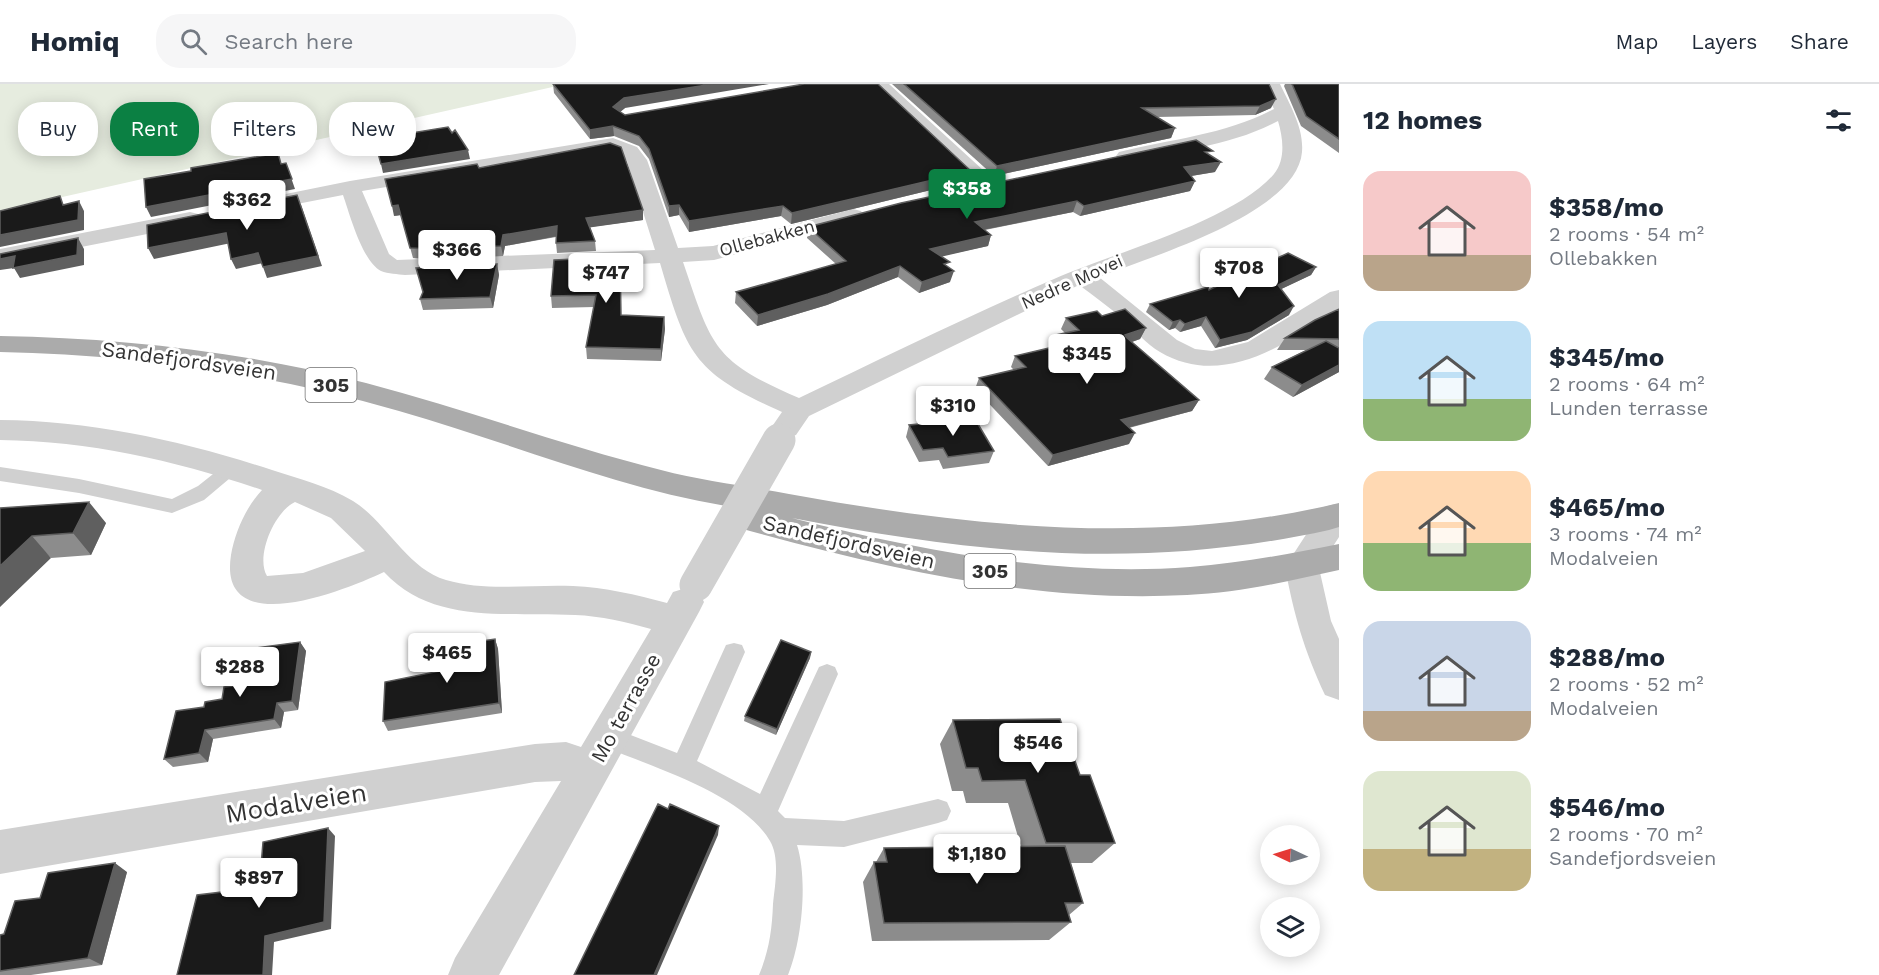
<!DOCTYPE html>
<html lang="en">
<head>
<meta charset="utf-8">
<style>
	:root { --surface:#fff; --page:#f6f6f7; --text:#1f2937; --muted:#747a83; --line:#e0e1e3; --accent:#0b8043 }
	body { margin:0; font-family:"Work Sans",sans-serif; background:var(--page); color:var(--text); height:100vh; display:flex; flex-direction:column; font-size:22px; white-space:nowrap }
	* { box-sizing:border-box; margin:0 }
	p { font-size:20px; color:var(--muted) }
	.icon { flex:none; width:33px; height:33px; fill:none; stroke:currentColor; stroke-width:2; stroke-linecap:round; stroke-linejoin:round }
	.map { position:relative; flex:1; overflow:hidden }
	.panel { display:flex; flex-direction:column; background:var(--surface); width:540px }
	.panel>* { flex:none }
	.banner { position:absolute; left:18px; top:18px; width:570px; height:54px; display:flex; gap:12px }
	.needle { width:39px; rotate:274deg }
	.tools { position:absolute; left:1260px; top:741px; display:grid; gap:12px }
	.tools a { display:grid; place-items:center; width:60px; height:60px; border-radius:50%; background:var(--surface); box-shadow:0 3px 15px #0003; font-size:30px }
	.price { position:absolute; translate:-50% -51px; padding:0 14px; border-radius:6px; background:#fff; color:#222; font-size:20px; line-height:39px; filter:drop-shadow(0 2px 3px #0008) }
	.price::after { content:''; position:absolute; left:50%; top:36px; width:18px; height:14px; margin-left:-9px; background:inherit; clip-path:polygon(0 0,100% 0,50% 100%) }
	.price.on { background:var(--accent); color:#fff }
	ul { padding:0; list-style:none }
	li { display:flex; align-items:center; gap:18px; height:150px; padding:0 24px }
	li span { display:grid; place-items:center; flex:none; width:168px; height:120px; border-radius:18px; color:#555 }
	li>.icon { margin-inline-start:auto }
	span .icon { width:72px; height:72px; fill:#fffc; stroke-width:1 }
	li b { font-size:26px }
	h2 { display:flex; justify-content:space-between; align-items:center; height:72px; padding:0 24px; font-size:26px }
	.chip { padding:0 21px; border-radius:24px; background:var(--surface); box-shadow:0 3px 15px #0003; font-size:21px; line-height:54px }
	.chip.on { background:var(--accent); color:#fff }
	header { display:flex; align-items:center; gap:36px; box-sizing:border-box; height:84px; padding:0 30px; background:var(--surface); border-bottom:2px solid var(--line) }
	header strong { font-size:28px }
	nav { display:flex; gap:33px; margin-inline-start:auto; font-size:21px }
	.search { width:420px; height:54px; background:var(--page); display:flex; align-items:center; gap:15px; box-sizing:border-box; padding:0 21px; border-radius:24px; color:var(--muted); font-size:22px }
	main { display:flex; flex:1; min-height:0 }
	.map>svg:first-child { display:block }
</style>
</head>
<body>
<header>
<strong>Homiq</strong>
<div class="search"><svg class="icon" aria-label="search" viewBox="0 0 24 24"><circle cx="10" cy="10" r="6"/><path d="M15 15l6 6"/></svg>Search here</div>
<nav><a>Map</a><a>Layers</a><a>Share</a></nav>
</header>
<main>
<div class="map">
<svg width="1339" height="891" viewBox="0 0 1339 891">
	<rect width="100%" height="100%" fill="#fff"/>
	<!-- green -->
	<path fill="#e6ecdf" d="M0 0H566L0 127Z"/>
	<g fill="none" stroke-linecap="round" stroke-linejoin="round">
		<!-- service -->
		<path fill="#d0d0d0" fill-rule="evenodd" d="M233 378 239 379 242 384 204 416 172 429 79 409 0 397V383L79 395 172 415 198 402 227 379Z
			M734 559 742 561 745 568 697 677 760 710 819 583 827 580 835 583 838 590 778 727 785 734 844 737 938 715 947 718 951 727 947 736 938 739 844 763 797 761C808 796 802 857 788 891H759C769 867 772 846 773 820 775 801 780 774 770 757 743 710 650 682 602 662L598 654 602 646 610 643 677 669 726 561Z"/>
		<!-- minor -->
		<path fill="#d0d0d0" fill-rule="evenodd" d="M870 0H889L995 97 998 101 995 105H981Z
			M1262 0H1280C1290 21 1304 44 1302 68 1297 130 1149 173 1099 193L1177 256 1195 265 1212 267 1248 258 1330 208 1339 206V224C1287 260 1223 305 1160 268 1146 260 1135 246 1123 235 1109 223 1094 212 1079 201L809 332 796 351 786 354 776 351 771 344 782 328C692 288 687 270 660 179L405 191C398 190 388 190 381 187 362 177 350 131 343 111L256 128 248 127 245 122 248 117 256 116 350 97 613 54 637 63 647 76 678 164 713 162 853 125 861 127 864 132 861 137 714 176 683 178C712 263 713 277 799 314 883 274 968 232 1054 195 1113 169 1234 137 1274 90 1286 75 1283 54 1278 37 1232 62 1176 67 1126 78L1119 76 1116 72 1119 68C1171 55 1225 51 1274 25ZM611 66 623 71 627 77 655 166 397 176 389 170 362 107Z
			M190 128 198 130 201 135 198 140 0 179V165Z
			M0 336C94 337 183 357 272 386 299 395 328 402 353 417 387 438 406 484 446 496 486 508 531 500 573 502 605 503 636 511 667 519L673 508 686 504 699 508 704 518 699 528 499 891H448L455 874 561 697 535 698 0 790V746L535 660 566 658 581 663 651 545C626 538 601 532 575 531 509 527 434 542 384 488 348 505 217 559 231 471 235 448 246 423 262 406 176 377 92 357 0 356ZM295 418 331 434 365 467 303 489 267 492C255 472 275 427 295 418Z"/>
		<!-- tertiary -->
		<path fill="#d0d0d0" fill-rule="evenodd" d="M1335 420 1339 421V453L1319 484 1331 537 1339 555V616L1325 611C1304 566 1294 531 1285 483L1324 423Z"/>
		<!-- primary -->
		<path fill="#ababab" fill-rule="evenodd" d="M0 252C123 254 246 268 366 299 465 325 562 361 661 386 703 397 747 402 789 410 971 443 1156 463 1339 419V443L1329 446C1141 487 979 470 792 434 920 467 1058 493 1190 483 1241 479 1289 470 1339 460V486C1289 497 1239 509 1187 511 1033 519 883 484 736 443L725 440 720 431 726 422C614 403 508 358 399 327 268 289 136 271 0 268Z"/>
		<!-- minor-bridge -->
		<path stroke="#d0d0d0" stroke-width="33" d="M696 501 779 356"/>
	</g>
	<!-- wall -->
	<path fill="#8c8c8c" d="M553 0 625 24 620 28 625 31 971 87 968 97 791 140 781 132 689 148 679 131 669 133 649 75 639 62 614 52 590 55 554 9Z
		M892 0H1269L1271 24 1255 31 1157 33 1175 44 1171 54 994 92Z
		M1285 0H1339V69L1301 42 1284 2Z
		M1211 72 1215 88 1191 92 1195 97 1190 107 1080 132 1073 128 985 146 991 151 988 162 941 172 948 184 950 198 919 209 898 193 827 221 757 242 735 219 736 208 836 180 807 154 808 143Z
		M479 84 643 136 590 143 595 157 596 167 557 169 556 159V153L505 162 503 172 433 176 413 174 401 131 394 132Z
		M620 173 621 231 664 233 665 245 661 277 587 275 586 263 594 223 552 224 551 212Z
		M497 180 499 191 493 224 423 226 420 215Z
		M1316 183 1311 191 1281 205 1289 231 1247 256 1215 264 1201 242 1180 248 1175 244 1169 246 1146 228 1150 220 1209 206Z
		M1339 225V288L1293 313 1264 295 1272 283 1306 266H1277L1285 254Z
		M1102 232 1146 244 1140 255 1132 258 1199 316 1192 327 1129 344V360L1048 382 975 305 979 294 1014 286 1011 283 1015 272 1053 263 1051 262 1056 251 1065 249 1061 245 1066 234Z
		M909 341 994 367 989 379 943 385 939 376 919 378 906 353Z
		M0 424 106 439 91 471 51 474Z
		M495 555 498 565 502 629 388 647 383 637 440 587Z
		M300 558 306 567 298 626 284 628 281 644 213 655 208 678 173 683 164 675 204 623 222 615 233 602Z
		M811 568 810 574 776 651 744 637 745 632Z
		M953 636 1080 691 1115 759 1092 779H1071L1083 819 1069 831 1071 838 1049 856 872 857 863 798 874 778H876L884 764 1021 763 1008 719H966L963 707H952L940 660Z
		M127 788 102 881 31 891H0V851L4 850 40 814Z"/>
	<!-- shaded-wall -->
	<path fill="#5f5f5f" d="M713 0H769L625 24 614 33 613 23 624 14Z
		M1276 15 1271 24 1255 31 1260 22Z
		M613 42 614 52 590 55V46Z
		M1175 44 1171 54 994 92 997 82Z
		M468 66 470 75 383 89 381 80Z
		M1221 78 1215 88 1179 94 1184 83Z
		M286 79 295 105 151 133 146 123Z
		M971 87 968 97 791 140 792 129Z
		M1195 97 1190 107 1080 132 1084 122Z
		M79 117 84 127V146L0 163V151Z
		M1077 117 1073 128 972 148 975 138Z
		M301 121 322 182 267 194 263 183Z
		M398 121 401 131 394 132 392 122Z
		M679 121V131L669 133V122Z
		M783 122 781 132 689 148V137Z
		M643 126V136L586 144V134Z
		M557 142 558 152 505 162 503 172 501 162 503 151Z
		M226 149 231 159 154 175 148 164Z
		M991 151 988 162 927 176 930 165Z
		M78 154 84 165V181L20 194 14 184 0 186V175Z
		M258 169 263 179 236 185 231 175Z
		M497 180 499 191 493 224 490 213Z
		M900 182 898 193 827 221 757 242 758 231Z
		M1316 183 1311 191 1273 209 1278 201Z
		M954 187 950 198 919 209 922 198Z
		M1294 222 1289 231 1247 256 1215 264 1220 256Z
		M664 233 665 245 661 277V265Z
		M1206 233 1201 242 1180 248 1185 240Z
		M1180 236 1175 244 1169 246 1173 238Z
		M1146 244 1140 255 1120 262 1125 251Z
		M1339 281V288L1293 313 1302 301Z
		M1199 316 1192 327 1115 347 1121 336Z
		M1135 349 1129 360 1048 382 1053 371Z
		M89 418 106 439 91 471 73 449Z
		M32 452 51 474 0 523V482Z
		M495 555 498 565 502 629 499 619Z
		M300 558 306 567 298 626 292 617Z
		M811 568 810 574 776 651 777 645Z
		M277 619 284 628 281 644 274 635Z
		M205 646 213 655 208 678 199 669Z
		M719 742 718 751 657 891H654Z
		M328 744 335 752 331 845 274 858 272 891H263L265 852Z
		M115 779 127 788 102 881 88 874Z"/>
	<!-- building -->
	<path fill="#1a1a1a" stroke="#5f5f5f" stroke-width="1.5" d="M553 0H713L624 14 613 23 625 31 804 0H878L971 87 792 129 783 122 689 137 679 121 669 122 649 65 639 52 613 42 590 46Z
		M904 0H1269L1276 15 1260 22 1142 24 1175 44 997 82Z
		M1292 0H1339V55L1306 32Z
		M448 43 452 49 455 46 468 66 381 80 374 55Z
		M1196 56 1213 67 1205 68 1221 78 1184 83 1195 97 1084 122 1077 117 975 138 991 151 930 165 950 178 944 180 954 187 922 198 900 182 828 210 758 231 736 208 846 177 808 143 901 119Z
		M610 59 621 63 643 126 586 134 595 157 556 159 557 142 503 151 501 162 431 165 410 164 398 121 392 122 385 95 477 80 479 84Z
		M278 69 281 80 286 79 292 95 146 123 144 95 191 87V84Z
		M297 111 318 172 263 183 258 169 231 175 226 149 148 164 147 141Z
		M60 112 63 121 79 117 78 136 0 151V127Z
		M78 154 77 171 13 184 15 172 0 175V170Z
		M1288 169 1316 183 1278 201 1294 222 1252 248 1220 256 1206 233 1185 240 1180 236 1173 238 1150 220 1208 203 1209 206Z
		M620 173 621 231 664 233 661 265 586 263 596 211 551 212 554 176Z
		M497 180 490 213 420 215 423 208 416 184Z
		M1125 225 1146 244 1125 251 1126 253 1199 316 1121 336 1135 349 1053 371 979 294 1026 283 1015 272 1066 260 1056 251 1079 246 1066 234 1097 227 1102 232Z
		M1339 225V255L1285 254 1315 236Z
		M1326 257 1339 264V281L1302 301 1272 283Z
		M975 335 994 367 948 373 943 364 923 366 909 341Z
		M89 418 73 449 32 452 0 482V424Z
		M495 555 499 619 383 637 385 598 440 587V563Z
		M781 556 811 568 777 645 745 632Z
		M300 558 292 617 277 619 274 635 205 646 199 669 164 675 176 627 204 623 205 618 222 615 224 603 233 602 240 566Z
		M1060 635 1080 691H1090L1115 759H1046L1025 696 982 697 978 684H966L953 636Z
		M658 720 668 725 670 720 719 742 654 891H574Z
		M328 744 324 838 265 852 263 891H177L197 811 247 805 249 796 260 794 263 758Z
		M1065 762 1083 819H1065L1071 838 884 839 874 778H887L884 764Z
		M115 779 88 874 0 887V851L4 850 15 817 40 814 48 789Z"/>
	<g text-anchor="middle" stroke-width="6" stroke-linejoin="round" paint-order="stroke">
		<!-- far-street labels -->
		<g font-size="18" fill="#333" stroke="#fff">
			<text transform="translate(767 154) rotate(-15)" y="6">Ollebakken</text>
			<text transform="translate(1072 198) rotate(-24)" y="6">Nedre Movei</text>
		</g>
		<!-- shield labels -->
		<g fill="#fff" stroke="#707070" stroke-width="1.5">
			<rect x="305.5" y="284" width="51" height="34" rx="4.5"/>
			<rect x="964.5" y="470" width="51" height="34" rx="4.5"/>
		</g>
		<g font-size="20" font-weight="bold" fill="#333">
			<text x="331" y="308">305</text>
			<text x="990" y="494">305</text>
		</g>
		<!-- street labels -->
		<g font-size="21" fill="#333" stroke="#fff">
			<text transform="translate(189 277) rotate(8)" y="7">Sandefjordsveien</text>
			<text transform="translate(849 458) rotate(13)" y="7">Sandefjordsveien</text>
			<text transform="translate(626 624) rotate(-61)" y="7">Mo terrasse</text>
		</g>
		<!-- near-street labels -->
		<g font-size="26" fill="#333" stroke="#fff">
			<text transform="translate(296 719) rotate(-9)" y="9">Modalveien</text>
		</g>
	</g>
</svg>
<div class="tools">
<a><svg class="needle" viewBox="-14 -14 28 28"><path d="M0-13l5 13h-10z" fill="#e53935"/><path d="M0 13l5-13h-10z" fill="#747a83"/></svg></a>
<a><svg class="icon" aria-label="layers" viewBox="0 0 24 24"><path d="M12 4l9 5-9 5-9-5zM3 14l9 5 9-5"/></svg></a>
</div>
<b class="price on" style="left:967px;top:136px">$358</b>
<b class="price" style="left:247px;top:147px">$362</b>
<b class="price" style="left:457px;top:197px">$366</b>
<b class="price" style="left:1239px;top:215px">$708</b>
<b class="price" style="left:606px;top:220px">$747</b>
<b class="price" style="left:1087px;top:301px">$345</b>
<b class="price" style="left:953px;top:353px">$310</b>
<b class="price" style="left:447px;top:600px">$465</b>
<b class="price" style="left:240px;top:614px">$288</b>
<b class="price" style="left:1038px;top:690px">$546</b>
<b class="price" style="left:977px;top:801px">$1,180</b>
<b class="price" style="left:259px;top:825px">$897</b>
<div class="banner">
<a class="chip">Buy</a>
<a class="chip on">Rent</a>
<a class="chip">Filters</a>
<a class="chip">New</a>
</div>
</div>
<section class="panel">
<h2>12 homes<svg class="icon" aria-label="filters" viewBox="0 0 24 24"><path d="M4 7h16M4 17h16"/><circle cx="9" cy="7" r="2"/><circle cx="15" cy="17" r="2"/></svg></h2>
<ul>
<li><span style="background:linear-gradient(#f6c9c9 70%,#b9a48a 0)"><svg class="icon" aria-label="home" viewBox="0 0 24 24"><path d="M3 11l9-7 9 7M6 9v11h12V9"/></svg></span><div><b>$358/mo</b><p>2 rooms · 54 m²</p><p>Ollebakken</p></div></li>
<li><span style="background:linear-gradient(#bfe0f5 65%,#8fb573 0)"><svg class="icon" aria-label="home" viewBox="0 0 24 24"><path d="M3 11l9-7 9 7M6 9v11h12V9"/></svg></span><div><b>$345/mo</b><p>2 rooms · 64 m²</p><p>Lunden terrasse</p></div></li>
<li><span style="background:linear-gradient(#ffd9b3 60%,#8fb573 0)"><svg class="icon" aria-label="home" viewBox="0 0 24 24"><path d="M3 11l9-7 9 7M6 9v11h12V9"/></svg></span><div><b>$465/mo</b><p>3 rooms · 74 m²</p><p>Modalveien</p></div></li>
<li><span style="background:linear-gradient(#c9d6e8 75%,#b9a48a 0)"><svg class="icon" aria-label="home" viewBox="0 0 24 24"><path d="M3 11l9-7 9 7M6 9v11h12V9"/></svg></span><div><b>$288/mo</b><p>2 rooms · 52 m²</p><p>Modalveien</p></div></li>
<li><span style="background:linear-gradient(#dfe7d0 65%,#c2b280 0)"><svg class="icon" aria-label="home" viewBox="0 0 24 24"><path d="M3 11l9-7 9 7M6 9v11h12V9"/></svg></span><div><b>$546/mo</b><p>2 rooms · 70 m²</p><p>Sandefjordsveien</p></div></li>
</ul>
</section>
</main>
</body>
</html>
